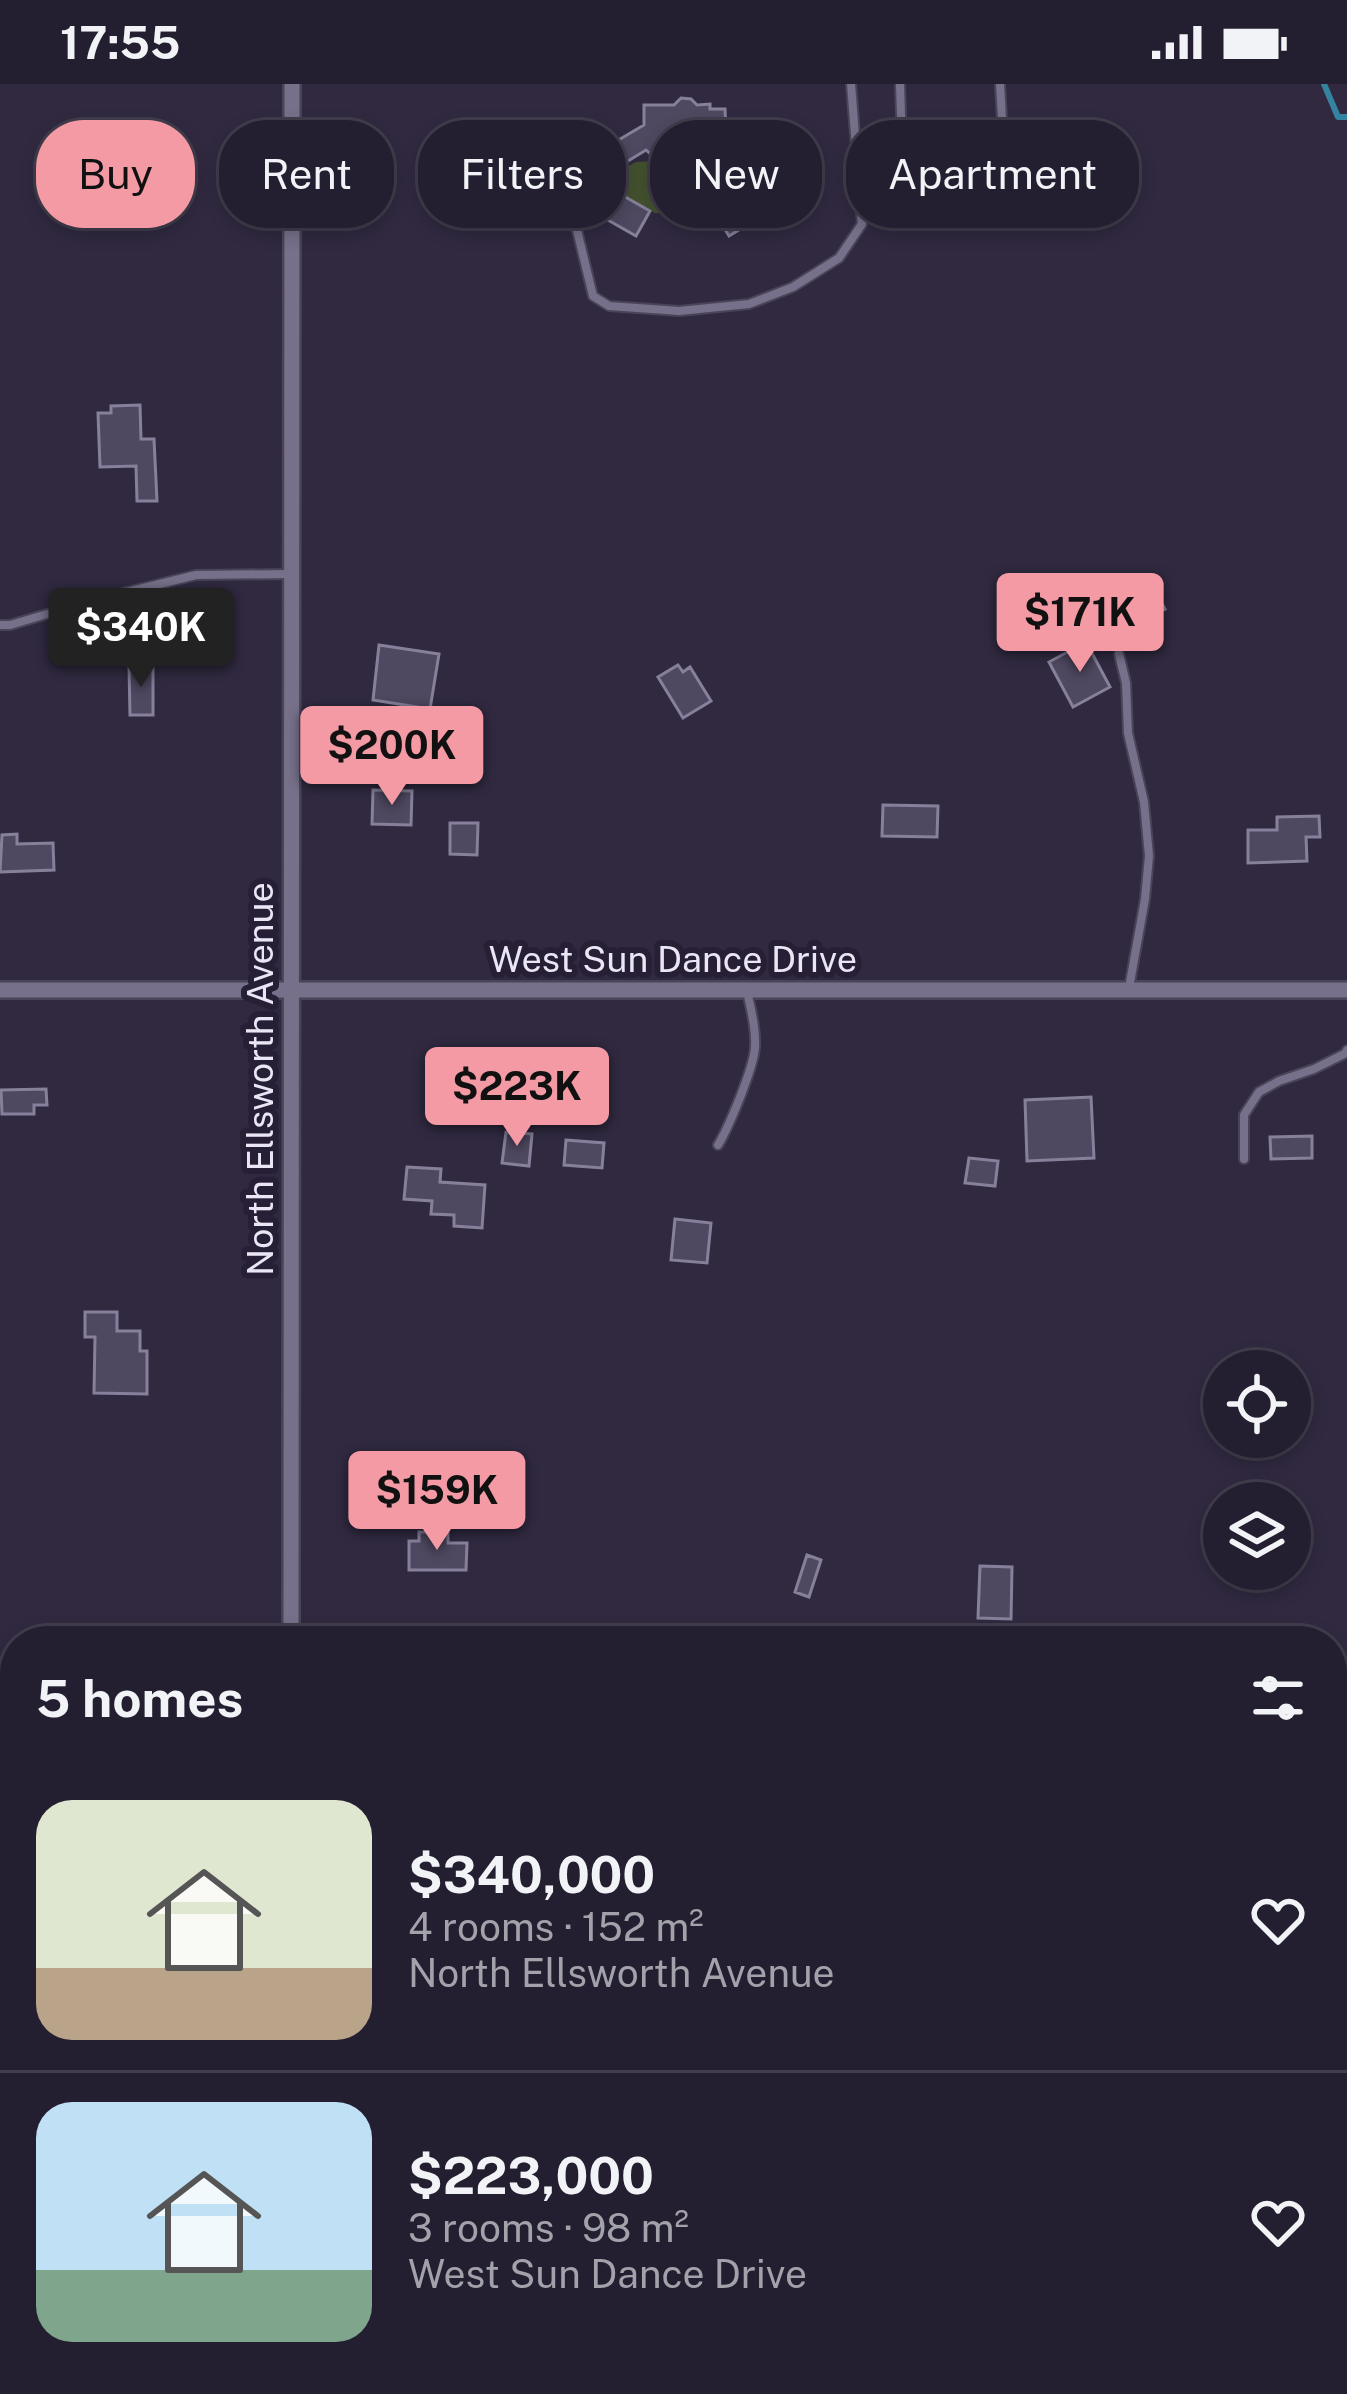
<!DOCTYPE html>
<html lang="en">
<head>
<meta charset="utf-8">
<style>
	:root { --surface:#241f30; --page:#302c3c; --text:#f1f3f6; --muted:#a3a2ab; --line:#413d4c; --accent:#f49aa5 }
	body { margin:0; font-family:"Public Sans",sans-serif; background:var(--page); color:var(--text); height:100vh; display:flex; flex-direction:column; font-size:45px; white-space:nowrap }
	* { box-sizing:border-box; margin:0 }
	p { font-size:39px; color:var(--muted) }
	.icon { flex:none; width:66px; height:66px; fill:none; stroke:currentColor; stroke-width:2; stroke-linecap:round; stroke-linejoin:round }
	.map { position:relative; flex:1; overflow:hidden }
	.side { position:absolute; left:0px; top:1542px; width:1347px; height:768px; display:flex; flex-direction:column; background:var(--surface); border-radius:48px 48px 0 0; box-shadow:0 6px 18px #0003,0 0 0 3px var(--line) }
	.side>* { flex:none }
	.top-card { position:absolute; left:36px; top:36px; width:1275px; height:108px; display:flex; gap:24px }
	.buttons { position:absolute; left:1203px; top:1266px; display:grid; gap:24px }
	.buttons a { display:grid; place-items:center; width:108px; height:108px; border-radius:50%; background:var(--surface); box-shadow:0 6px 18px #0003,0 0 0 3px var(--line); font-size:60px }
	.price { position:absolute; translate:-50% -102px; padding:0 27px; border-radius:12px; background:var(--accent); color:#111; font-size:39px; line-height:78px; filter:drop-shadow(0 3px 6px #0008) }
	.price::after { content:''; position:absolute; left:50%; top:72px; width:36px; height:27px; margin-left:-18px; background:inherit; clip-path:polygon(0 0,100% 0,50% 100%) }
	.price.on { background:#222; color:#fff }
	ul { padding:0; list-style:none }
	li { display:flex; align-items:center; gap:36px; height:300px; padding:0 36px }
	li+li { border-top:3px solid var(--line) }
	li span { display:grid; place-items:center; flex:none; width:336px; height:240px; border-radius:36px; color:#555 }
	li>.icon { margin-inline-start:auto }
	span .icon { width:144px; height:144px; fill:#fffc; stroke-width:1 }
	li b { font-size:51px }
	h2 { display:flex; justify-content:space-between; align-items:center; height:144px; padding:0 36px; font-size:51px }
	.pill { padding:0 42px; border-radius:48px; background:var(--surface); box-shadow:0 6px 18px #0003,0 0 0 3px var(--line); font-size:42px; line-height:108px }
	.pill.on { background:var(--accent); color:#111 }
	.status { display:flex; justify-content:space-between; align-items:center; height:84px; padding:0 60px; background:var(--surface); direction:ltr }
	.status svg { height:33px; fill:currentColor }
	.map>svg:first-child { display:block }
</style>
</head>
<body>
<div class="status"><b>17:55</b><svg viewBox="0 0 49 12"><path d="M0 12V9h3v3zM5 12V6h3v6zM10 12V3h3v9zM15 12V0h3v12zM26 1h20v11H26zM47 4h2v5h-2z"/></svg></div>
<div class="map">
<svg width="1347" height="2310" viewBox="0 0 1347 2310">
	<rect width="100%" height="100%" fill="#302940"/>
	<!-- green -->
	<path fill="#43512f" d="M724 74 752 98 696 131 655 129 600 98 636 78Z"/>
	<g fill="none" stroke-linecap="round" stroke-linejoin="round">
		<!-- stream -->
		<path stroke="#3483a1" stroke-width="6" d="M1324 0 1338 33H1347"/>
	</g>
	<!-- building -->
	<path fill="#4e4860" stroke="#87809b" stroke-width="3" d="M681 14 691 15 697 21 710 20V25H725L726 47 766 69 754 90 717 70 711 75 657 76 646 66 610 88 598 68 644 41V21H674Z
		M752 104 767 129 729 152 714 127Z
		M613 106 650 127 636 152 599 131Z
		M140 321 141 355H154L157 417H137L136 382 100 383 98 329H111V322Z
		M1149 494 1165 525 1115 551 1105 531 1114 527 1108 514Z
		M1086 558 1110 603 1073 623 1049 578Z
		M379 561 439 570 430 625 373 616Z
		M678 581 683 588 690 583 711 617 683 634 658 593Z
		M129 582H153V631H130Z
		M373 706 412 707 411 741 372 740Z
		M883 721 938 722 937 753 882 752Z
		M1319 732 1320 753H1306L1307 777 1248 779V746H1277V733Z
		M450 739H478L477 771 450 770Z
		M17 750V760L53 759 54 786 0 788 2 751Z
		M46 1005 47 1021H34V1030H2L1 1006Z
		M1091 1013 1094 1074 1027 1077 1025 1016Z
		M506 1048 532 1050 529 1082 502 1079Z
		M1312 1052V1074L1271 1075 1270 1053Z
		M566 1056 604 1059 602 1084 564 1081Z
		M969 1074 998 1077 995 1102 965 1099Z
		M407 1083 441 1085 440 1098 485 1101 482 1144 454 1142V1131L431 1130 432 1117 404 1115Z
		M675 1135 711 1139 707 1179 671 1176Z
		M85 1228H117V1247H140V1267H147V1310L94 1309 95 1253H85Z
		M419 1448H448V1459H467L466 1486H409V1457H419Z
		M807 1471 821 1476 809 1513 795 1508Z
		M980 1482 1012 1483 1011 1535 978 1534Z"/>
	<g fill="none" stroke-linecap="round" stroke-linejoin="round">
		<defs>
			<path id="lane" d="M1000 0 1005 88
				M861 107 902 64 900 0
				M576 142 593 212 609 222 679 227 749 220 793 203 839 174 862 140 851 0
				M0 541H10L91 517 196 491 291 490
				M1119 570 1126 599 1128 649 1144 718 1149 772 1145 815 1129 904
				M718 1061C729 1043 754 983 755 963 756 944 751 926 747 907
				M1244 1075V1031L1259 1008 1279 997 1314 985 1346 969 1347 966"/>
			<path id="street" d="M0 906H1347
				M291 1557 292 0
				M1332 1625H1347
				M1332 2011H1347
				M289 2295 290 2310"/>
		</defs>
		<!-- lane casing -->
		<use href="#lane" stroke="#4a4458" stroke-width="12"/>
		<!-- street casing -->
		<use href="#street" stroke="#4a4458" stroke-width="20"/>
		<!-- lane -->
		<use href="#lane" stroke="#76708a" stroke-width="8"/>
		<!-- street -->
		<use href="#street" stroke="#76708a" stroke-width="15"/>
	</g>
	<g text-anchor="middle" stroke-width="12" stroke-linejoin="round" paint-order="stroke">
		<!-- street labels -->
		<g font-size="36" fill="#eae6f5" stroke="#261f35">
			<text x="673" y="888">West Sun Dance Drive</text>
			<text transform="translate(260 995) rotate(-90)" y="13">North Ellsworth Avenue</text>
		</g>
	</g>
</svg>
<div class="buttons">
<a><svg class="icon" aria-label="locate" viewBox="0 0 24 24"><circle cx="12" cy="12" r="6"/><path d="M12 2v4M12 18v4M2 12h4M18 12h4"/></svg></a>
<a><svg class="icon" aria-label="layers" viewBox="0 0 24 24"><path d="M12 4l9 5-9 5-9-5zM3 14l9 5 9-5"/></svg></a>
</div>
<b class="price" style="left:1080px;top:591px">$171K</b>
<b class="price on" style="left:141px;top:606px">$340K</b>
<b class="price" style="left:392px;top:724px">$200K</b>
<b class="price" style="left:517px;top:1065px">$223K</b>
<b class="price" style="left:437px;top:1469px">$159K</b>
<div class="top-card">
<a class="pill on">Buy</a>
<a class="pill">Rent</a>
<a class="pill">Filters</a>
<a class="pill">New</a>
<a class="pill">Apartment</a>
</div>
<section class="side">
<h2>5 homes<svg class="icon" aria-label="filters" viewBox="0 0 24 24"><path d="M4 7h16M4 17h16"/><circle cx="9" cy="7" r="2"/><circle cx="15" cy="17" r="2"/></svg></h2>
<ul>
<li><span style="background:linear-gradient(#dfe7d0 70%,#b9a48a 0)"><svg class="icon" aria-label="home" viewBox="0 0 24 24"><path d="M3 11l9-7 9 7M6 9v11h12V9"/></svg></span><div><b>$340,000</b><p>4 rooms · 152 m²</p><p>North Ellsworth Avenue</p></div><svg class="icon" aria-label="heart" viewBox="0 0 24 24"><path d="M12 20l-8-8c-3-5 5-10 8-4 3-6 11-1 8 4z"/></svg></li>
<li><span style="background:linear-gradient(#bfe0f5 70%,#7fa58c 0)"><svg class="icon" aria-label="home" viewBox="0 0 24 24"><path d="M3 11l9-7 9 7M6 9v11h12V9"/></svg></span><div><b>$223,000</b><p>3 rooms · 98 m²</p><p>West Sun Dance Drive</p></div><svg class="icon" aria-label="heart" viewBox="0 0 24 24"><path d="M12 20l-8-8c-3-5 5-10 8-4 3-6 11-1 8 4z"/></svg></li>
</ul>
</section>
</div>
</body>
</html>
